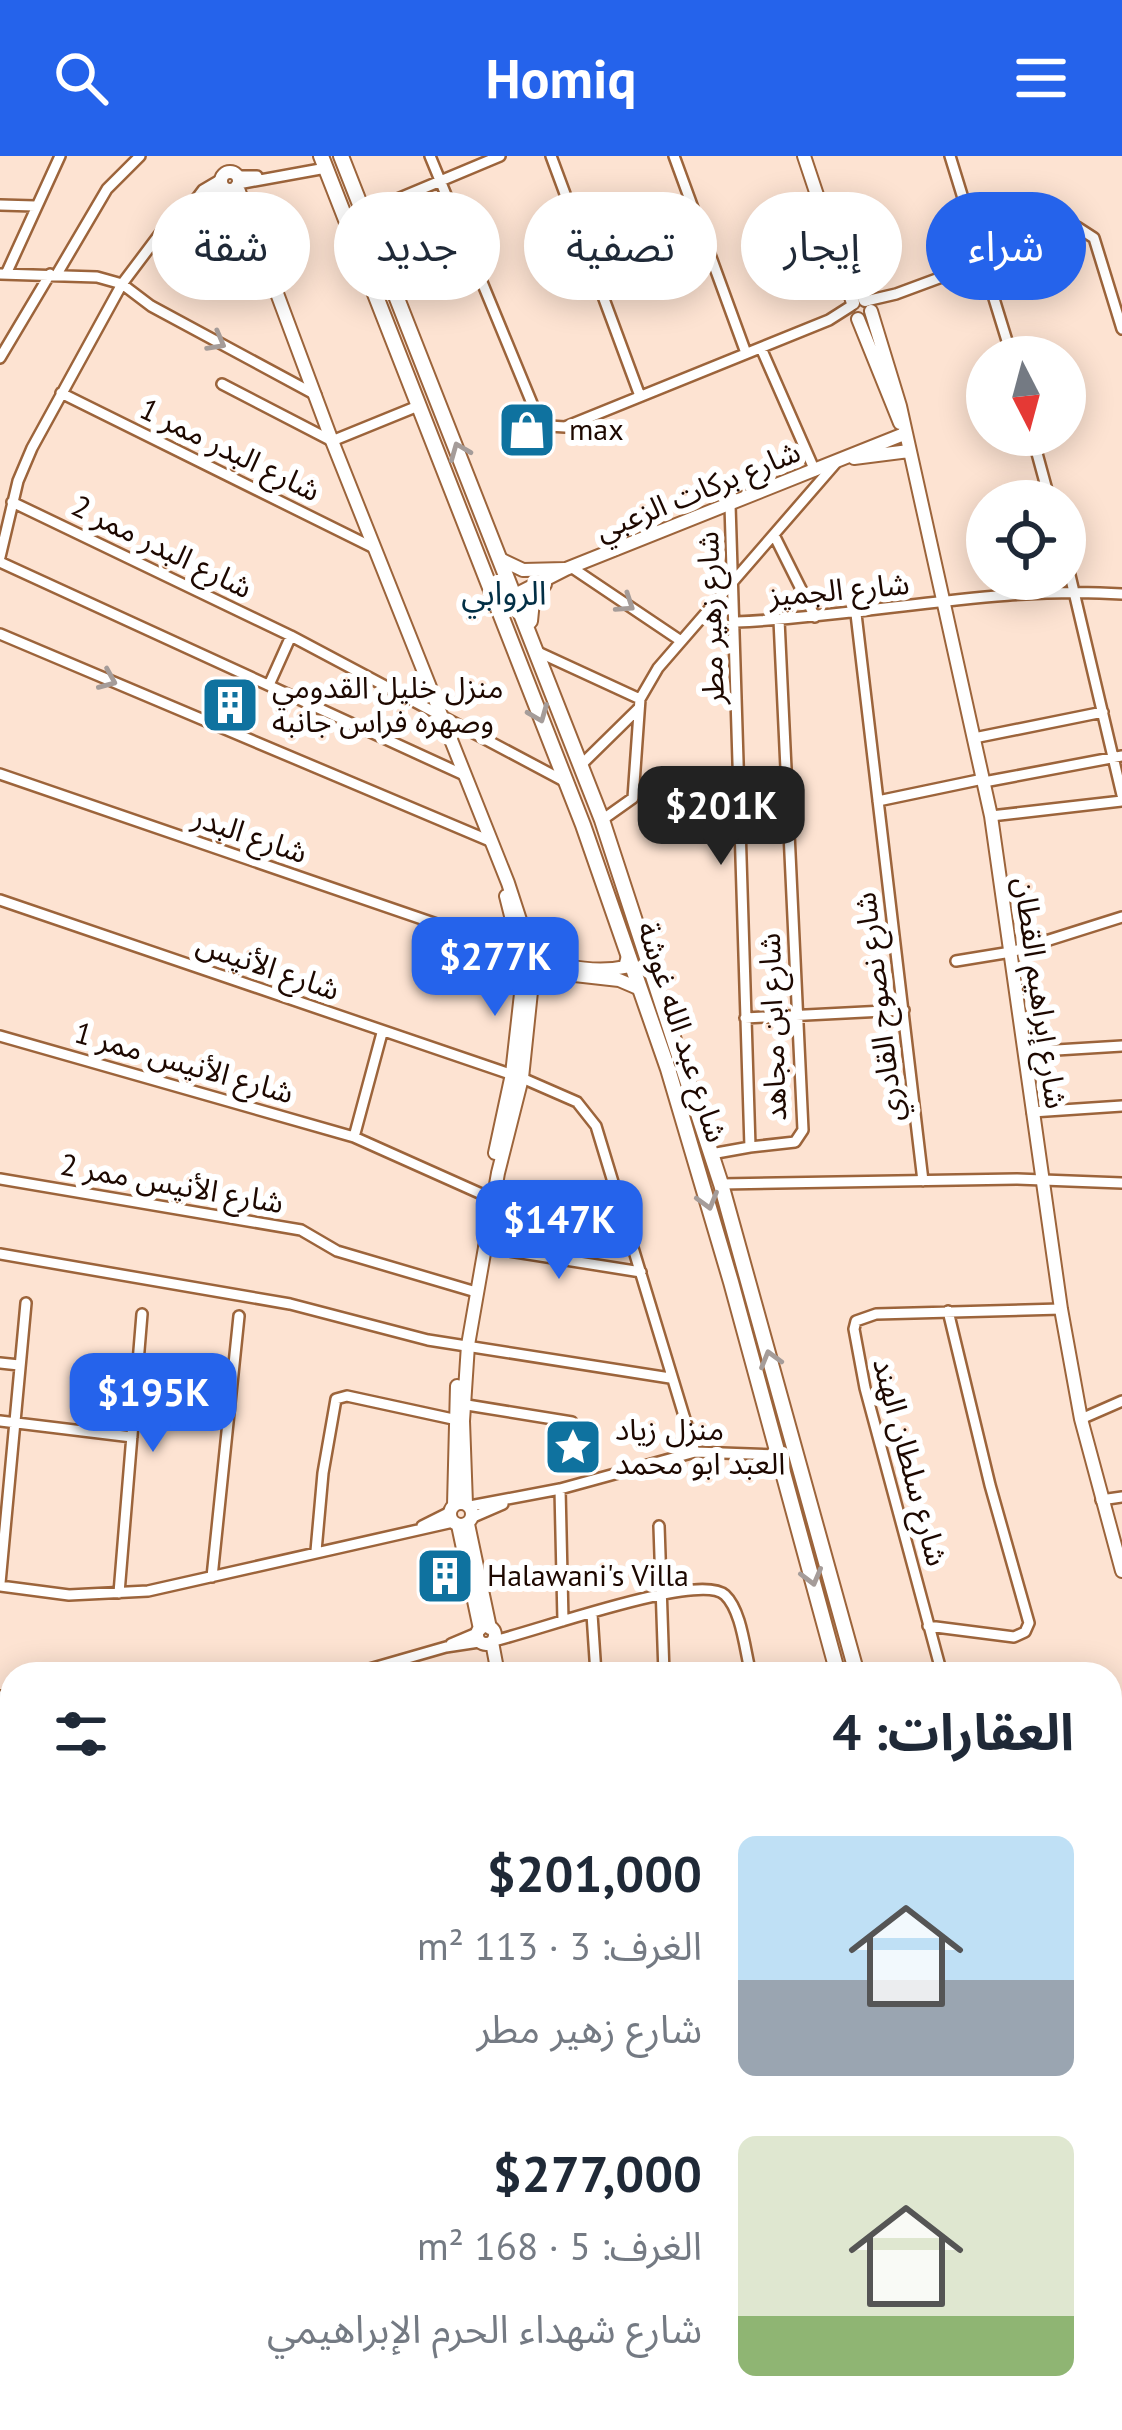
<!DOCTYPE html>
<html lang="ar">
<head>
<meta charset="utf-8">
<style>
	:root { --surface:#fff; --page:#f2f2f3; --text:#1f2937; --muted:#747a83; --accent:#2563eb }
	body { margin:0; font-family:"PT Sans","Noto Sans Arabic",sans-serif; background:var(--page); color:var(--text); direction:rtl; height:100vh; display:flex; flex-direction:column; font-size:45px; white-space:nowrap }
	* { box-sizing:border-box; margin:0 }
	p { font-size:39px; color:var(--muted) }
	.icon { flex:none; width:66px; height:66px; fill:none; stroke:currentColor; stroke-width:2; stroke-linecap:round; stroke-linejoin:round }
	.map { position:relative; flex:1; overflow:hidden; direction:ltr }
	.sheet { position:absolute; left:0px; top:1506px; width:1122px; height:768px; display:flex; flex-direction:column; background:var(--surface); border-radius:36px 36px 0 0; box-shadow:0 6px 30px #0003; direction:rtl }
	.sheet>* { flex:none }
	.top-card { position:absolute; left:36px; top:36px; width:1050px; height:108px; direction:rtl; display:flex; gap:24px }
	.needle { width:78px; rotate:174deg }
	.buttons { position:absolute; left:966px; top:180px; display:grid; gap:24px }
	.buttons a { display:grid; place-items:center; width:120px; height:120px; border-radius:50%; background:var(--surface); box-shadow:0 6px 30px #0003; font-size:60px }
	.price { position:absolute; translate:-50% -102px; padding:0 27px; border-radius:24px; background:var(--accent); color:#fff; font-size:39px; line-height:78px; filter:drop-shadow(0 3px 6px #0008) }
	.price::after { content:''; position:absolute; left:50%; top:72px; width:36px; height:27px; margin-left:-18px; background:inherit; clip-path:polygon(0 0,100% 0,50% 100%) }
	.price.current { background:#222; color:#fff }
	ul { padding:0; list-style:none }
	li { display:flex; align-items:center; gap:36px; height:300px; padding:0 48px }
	li span { display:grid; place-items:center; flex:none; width:336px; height:240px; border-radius:18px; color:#555 }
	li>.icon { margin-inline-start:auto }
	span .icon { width:144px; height:144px; fill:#fffc; stroke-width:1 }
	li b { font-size:51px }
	h2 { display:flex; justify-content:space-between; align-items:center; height:144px; padding:0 48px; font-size:51px }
	.tag { padding:0 42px; border-radius:54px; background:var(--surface); box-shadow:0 6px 30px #0003; font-size:42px; line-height:108px }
	.tag.current { background:var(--accent); color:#fff }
	header { display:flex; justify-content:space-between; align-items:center; height:156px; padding:0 48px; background:var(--accent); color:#fff; font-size:54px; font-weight:700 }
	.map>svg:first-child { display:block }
</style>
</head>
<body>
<header><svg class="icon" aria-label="menu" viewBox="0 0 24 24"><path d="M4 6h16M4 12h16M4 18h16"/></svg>Homiq<svg class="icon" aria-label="search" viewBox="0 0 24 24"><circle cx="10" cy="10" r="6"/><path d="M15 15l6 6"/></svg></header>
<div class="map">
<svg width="1122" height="2274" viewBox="0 0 1122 2274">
	<rect width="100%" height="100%" fill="#fde3d2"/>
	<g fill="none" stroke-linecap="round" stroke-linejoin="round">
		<defs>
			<path id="street" d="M430 0 536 257 549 270 565 271 829 164 851 150
				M551 0 640 240
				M674 0 746 197
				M950 0 1012 201
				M237 20H257
				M238 28 326 12
				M197 42 203 34 220 24
				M0 49 35 50
				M364 57 500 0
				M0 118 97 121 122 128 151 150 316 239
				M6 118 60 0
				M57 118 107 33 140 0
				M866 145 896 138 1077 71 1094 82 1122 173
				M761 192 815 315
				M0 202 50 118
				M222 228 332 285 418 250
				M61 237 374 392
				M1032 279 1050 345
				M12 346 291 480 564 625
				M730 349 750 991 795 986 803 974 779 464
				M774 379 815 461
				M1065 398 1122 639
				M0 401 18 325 32 292 122 128 177 55 224 32
				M0 406 464 619
				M571 411 681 485
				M856 458 923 1025
				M736 466C863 461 998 429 1122 438
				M0 478 490 685
				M538 496 640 543
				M269 529 291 480
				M974 582 1103 556
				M581 609 638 553
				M0 618 521 797
				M984 626 1122 600
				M878 645 983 623
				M991 660 1122 645
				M602 664 633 642 640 543 658 512 835 308
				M0 744 522 922 577 946 596 970 695 1296
				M485 786 524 811
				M956 805 1011 796 1122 761
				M745 862 904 854
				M0 880 354 981 486 1040
				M1024 896 1122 890
				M1032 956 1122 950
				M354 981 382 877
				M711 998 750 991
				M0 1023 301 1074 337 1095 476 1136
				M721 1028 1017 1023 1122 1027
				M484 1091 641 1116
				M0 1098 290 1148 428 1184 670 1222
				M0 1207 19 1209
				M461 1248 572 1266
				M1081 1263 1122 1245
				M0 1265 132 1281
				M560 1333 563 1465
				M1101 1344 1122 1341
				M470 1350 560 1333 695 1296 779 1299
				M473 1361 503 1348
				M422 1370 450 1356
				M659 1370 664 1518
				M316 1395 323 1317 336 1243 347 1240 462 1265
				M212 1421 239 1160
				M0 1427 26 1147
				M0 1430 69 1439 148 1435 453 1366
				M119 1437 142 1158
				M592 1458 596 1518
				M928 1470 1014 1481 1025 1476 1029 1467 990 1329 948 1155
				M493 1485C532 1477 699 1415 725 1439 742 1455 745 1496 751 1518
				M451 1488 477 1477
				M352 1518 446 1491 479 1486
				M942 1518 865 1232 854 1173 856 1165 876 1158 1061 1153
				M0 1540H12
				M0 1705 12 1703
				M1110 1737 1122 1781
				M0 1794 12 1792
				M1110 1835 1122 1832
				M2 1873 12 1920
				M0 2005 12 2000
				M0 2018 12 2019
				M0 2264 83 2274"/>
			<path id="secondary" d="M804 0 853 147
				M221 25a9 9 0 1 1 18 0a9 9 0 1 1-18 0Z
				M237 30 332 285 508 727 534 807 522 922 498 1017 468 1189 463 1265 466 1348
				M826 51 865 144
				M871 155 900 250 991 660 1061 1153 1081 1263 1122 1415
				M858 163 900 267
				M854 302 909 295
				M502 404 523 414 565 413
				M495 449 566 413 904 278
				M527 799C556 809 594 818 625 811L628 800
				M530 814 619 824 640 833
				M495 997 512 918 524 811 506 740
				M450 1358a11 11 0 1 1 22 0a11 11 0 1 1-22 0Z
				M454 1349 457 1230
				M468 1368 490 1472
				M458 1369 480 1473
				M477 1479a9 9 0 1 1 18 0a9 9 0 1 1-18 0Z
				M492 1486 498 1518
				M1110 1563 1122 1565
				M1110 1914 1122 1911
				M800 2262 810 2274
				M186 2274 187 2262"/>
			<path id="primary" d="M321 0 583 669 668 913 731 1126 838 1518
				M341 0 602 664 721 1028 857 1518
				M530 465 532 445 544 428
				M1110 2099 1122 2095
				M1110 2109 1122 2106
				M0 2124 12 2126
				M1110 2128 1122 2124
				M1110 2139 1122 2135
				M0 2146 12 2147"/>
		</defs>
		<!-- street casing -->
		<use href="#street" stroke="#9c643b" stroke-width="14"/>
		<!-- secondary casing -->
		<use href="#secondary" stroke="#9c643b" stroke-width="16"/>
		<!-- primary casing -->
		<use href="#primary" stroke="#9c643b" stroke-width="18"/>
		<!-- street -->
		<use href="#street" stroke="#fff" stroke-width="9"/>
		<!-- secondary -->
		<use href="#secondary" stroke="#fff" stroke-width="12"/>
		<!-- primary -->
		<use href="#primary" stroke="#fff" stroke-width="14"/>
	</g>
	<!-- one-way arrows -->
	<defs><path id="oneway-chevron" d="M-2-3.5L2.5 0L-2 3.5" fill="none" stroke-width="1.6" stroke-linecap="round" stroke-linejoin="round" transform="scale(3)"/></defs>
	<g stroke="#a59c99">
		<use href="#oneway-chevron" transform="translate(217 186) rotate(29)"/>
		<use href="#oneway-chevron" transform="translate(459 295) rotate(-112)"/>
		<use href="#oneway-chevron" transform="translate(626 448) rotate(34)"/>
		<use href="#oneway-chevron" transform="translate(108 524) rotate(23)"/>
		<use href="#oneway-chevron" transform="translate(539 558) rotate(68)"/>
		<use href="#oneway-chevron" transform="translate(708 1045) rotate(74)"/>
		<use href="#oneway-chevron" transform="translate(770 1203) rotate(-106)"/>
		<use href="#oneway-chevron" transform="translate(812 1421) rotate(75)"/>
	</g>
	<!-- icons -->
	<defs>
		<symbol id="shop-square" viewBox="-11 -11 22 22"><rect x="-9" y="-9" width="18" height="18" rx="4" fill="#0f729f" stroke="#fff"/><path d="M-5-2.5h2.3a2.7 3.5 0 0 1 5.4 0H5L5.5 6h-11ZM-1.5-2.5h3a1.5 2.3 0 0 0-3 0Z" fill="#fff"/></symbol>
		<symbol id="building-square" viewBox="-11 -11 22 22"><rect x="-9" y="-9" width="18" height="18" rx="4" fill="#0f729f" stroke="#fff"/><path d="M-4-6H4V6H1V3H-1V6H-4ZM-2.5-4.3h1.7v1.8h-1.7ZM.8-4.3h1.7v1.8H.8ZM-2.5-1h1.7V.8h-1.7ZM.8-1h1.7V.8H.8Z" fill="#fff"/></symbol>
		<symbol id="sight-square" viewBox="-11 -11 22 22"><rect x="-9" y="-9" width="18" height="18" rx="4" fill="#0f729f" stroke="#fff"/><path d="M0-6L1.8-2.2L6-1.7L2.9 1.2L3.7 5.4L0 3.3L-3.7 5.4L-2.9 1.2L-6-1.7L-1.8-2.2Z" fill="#fff"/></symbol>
	</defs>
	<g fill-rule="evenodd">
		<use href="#shop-square" x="494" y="241" width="66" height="66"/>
		<use href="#building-square" x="197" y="516" width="66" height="66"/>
		<use href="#sight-square" x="540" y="1258" width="66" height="66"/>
		<use href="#building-square" x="412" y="1387" width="66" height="66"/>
	</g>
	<g text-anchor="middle" stroke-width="12" stroke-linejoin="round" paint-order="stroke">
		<!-- poi labels -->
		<g font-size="30" fill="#1d0800" stroke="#fff" text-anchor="start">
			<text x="569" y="284">max</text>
			<text x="272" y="542">منزل خليل القدومي<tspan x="272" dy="34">وصهره فراس جانبه</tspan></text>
			<text x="615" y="1284">منزل زياد<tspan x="615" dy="34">العبد ابو محمد</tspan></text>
			<text x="487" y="1430">Halawani's Villa</text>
		</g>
		<!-- street labels -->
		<g font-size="30" fill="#1d0800" stroke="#fff">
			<text transform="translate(230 294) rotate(26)" y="10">شارع البدر ممر 1</text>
			<text transform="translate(698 335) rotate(-22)" y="10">شارع بركات الزعبي</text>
			<text transform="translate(162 391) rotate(26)" y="10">شارع البدر ممر 2</text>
			<text transform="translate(839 434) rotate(-5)" y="10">شارع الجميز</text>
			<text transform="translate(711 462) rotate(-92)" y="10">شارع زهير مطر</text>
			<text transform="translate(250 679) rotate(19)" y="10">شارع البدر</text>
			<text transform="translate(268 811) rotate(19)" y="10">شارع الأنيس</text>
			<text transform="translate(1040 837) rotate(82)" y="10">شارع إبراهيم القطان</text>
			<text transform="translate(879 851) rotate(-97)" y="10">شارع نصوح القادري</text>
			<text transform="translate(773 871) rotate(-92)" y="10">شارع ابن مجاهد</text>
			<text transform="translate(682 876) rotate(72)" y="10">شارع عبد الله غوشة</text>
			<text transform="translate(184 907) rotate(16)" y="10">شارع الأنيس ممر 1</text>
			<text transform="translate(172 1028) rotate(10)" y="10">شارع الأنيس ممر 2</text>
			<text transform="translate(910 1306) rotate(75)" y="10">شارع سلطان الهند</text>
		</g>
		<!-- neighbourhood labels -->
		<g font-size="33" fill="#022f45" stroke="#fff">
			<text x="504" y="449">الروابي</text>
		</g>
	</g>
</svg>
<div class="buttons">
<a><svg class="needle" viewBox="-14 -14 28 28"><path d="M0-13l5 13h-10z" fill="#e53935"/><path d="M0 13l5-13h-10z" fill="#747a83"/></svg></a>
<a><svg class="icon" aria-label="locate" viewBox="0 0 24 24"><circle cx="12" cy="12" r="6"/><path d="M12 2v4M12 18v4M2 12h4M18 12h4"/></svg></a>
</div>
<b class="price current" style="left:721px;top:712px">$201K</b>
<b class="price" style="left:495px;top:863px">$277K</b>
<b class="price" style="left:559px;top:1126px">$147K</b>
<b class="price" style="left:153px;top:1299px">$195K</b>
<div class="top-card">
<a class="tag current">شراء</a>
<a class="tag">إيجار</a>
<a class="tag">تصفية</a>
<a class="tag">جديد</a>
<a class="tag">شقة</a>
</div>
<section class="sheet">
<h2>العقارات: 4<svg class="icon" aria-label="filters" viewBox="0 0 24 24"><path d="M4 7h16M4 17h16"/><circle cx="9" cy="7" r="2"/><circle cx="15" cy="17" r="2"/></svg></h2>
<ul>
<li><span style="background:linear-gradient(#bfe0f5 60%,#9aa5b1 0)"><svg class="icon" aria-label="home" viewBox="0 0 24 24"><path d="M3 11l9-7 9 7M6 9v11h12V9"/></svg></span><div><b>$201,000</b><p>الغرف: 3 · 113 m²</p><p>شارع زهير مطر</p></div></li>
<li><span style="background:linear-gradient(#dfe7d0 75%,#8fb573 0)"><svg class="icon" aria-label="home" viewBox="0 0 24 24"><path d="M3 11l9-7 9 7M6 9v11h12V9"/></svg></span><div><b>$277,000</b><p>الغرف: 5 · 168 m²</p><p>شارع شهداء الحرم الإبراهيمي</p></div></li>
</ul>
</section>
</div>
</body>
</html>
